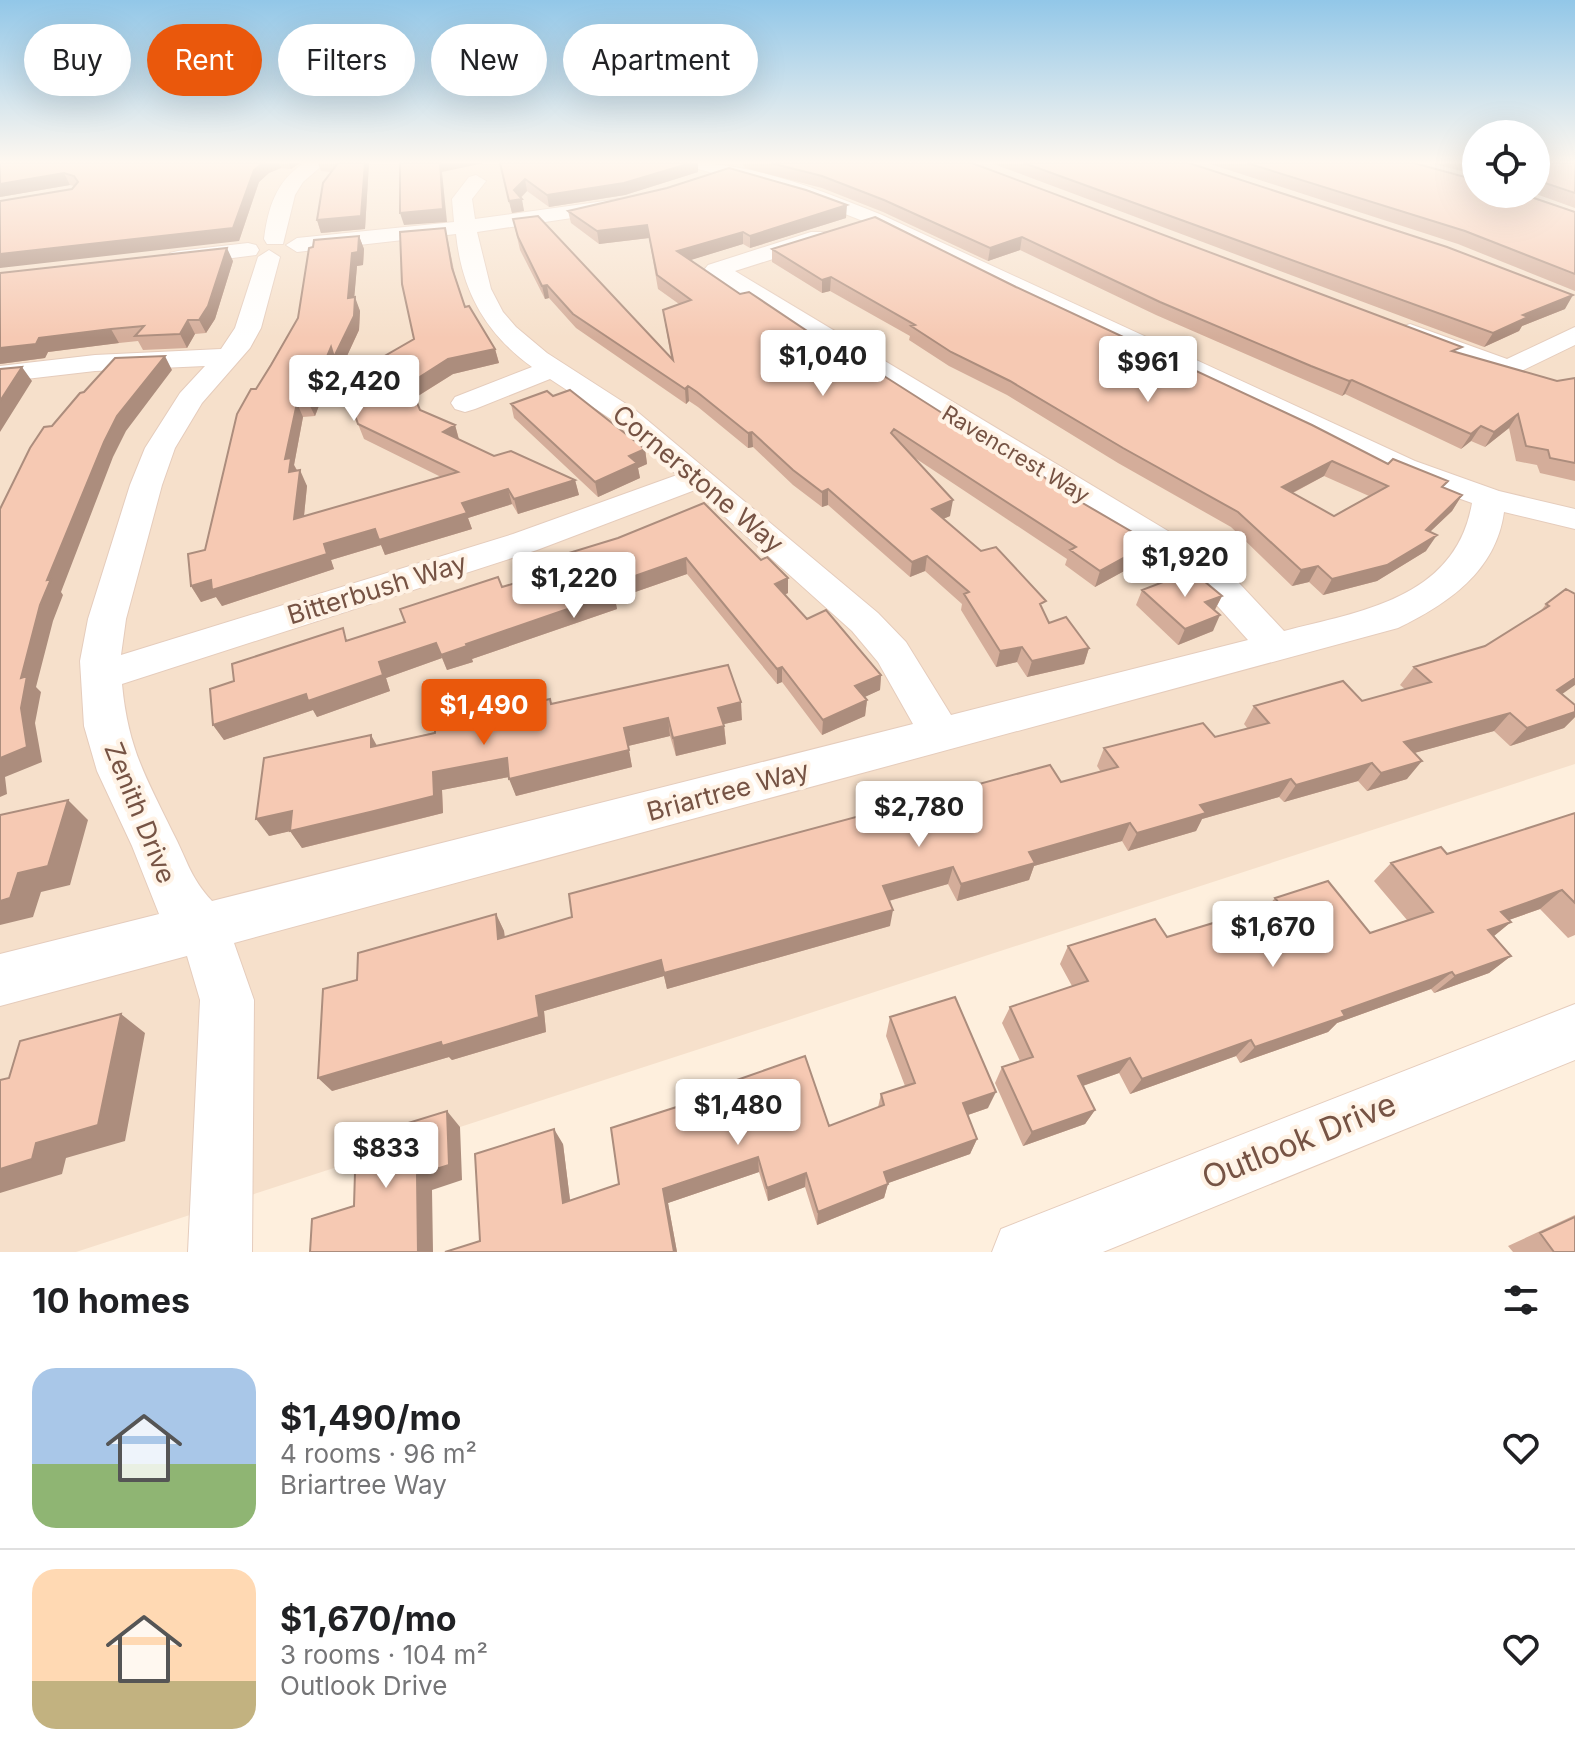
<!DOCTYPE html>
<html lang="en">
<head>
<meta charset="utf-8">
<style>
	:root { --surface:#fff; --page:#f2f2f2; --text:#202124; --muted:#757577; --line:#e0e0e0; --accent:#ea580c }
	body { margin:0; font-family:Inter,sans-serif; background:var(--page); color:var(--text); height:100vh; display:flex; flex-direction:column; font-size:30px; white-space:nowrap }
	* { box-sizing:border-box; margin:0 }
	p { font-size:26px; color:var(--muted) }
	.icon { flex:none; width:44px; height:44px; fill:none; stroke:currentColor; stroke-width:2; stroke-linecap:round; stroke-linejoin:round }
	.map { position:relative; height:1252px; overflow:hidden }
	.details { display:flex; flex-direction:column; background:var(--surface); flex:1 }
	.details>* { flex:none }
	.guide { position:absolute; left:24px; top:24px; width:800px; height:72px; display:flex; gap:16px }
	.controls { position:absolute; left:1462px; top:120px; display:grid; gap:16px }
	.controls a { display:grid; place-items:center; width:88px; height:88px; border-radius:50%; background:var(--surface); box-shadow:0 8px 32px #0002; font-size:40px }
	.price { position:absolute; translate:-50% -68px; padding:0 18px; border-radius:8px; background:#fff; color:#222; font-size:26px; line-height:52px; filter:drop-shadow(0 2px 4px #0008) }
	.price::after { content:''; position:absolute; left:50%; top:48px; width:24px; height:18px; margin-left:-12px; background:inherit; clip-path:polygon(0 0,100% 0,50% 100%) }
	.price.on { background:var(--accent); color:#fff }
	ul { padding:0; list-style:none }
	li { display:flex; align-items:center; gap:24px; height:200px; padding:0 32px }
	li+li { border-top:2px solid var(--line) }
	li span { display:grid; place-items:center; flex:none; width:224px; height:160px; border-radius:24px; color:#555 }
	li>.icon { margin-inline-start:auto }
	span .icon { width:96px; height:96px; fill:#fffc; stroke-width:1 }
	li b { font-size:34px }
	h2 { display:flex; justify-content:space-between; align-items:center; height:96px; padding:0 32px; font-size:34px }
	.tag { padding:0 28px; border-radius:36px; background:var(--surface); box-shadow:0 8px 32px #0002; font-size:28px; line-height:72px }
	.tag.on { background:var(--accent); color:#fff }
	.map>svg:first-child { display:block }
</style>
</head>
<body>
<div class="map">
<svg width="1575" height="1252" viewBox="0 0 1575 1252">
	<rect width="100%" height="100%" fill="#feefdd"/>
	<!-- residential -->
	<path fill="#f6e0cb" d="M0 163H1476V194H1536L1575 163V764L76 1252H0Z"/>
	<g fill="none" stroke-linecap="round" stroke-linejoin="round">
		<defs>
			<path id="minor" d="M304 163H325L303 182 295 195 283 244H267L264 239C268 208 276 181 304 163Z
				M689 163C755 163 822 191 882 215L1415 461 1499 491 1575 509V529L1504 512C1496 571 1448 604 1398 628L234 943 254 1000 252 1252H188L200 1000 187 956 0 1006V954L159 914 132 846 97 771 84 726 80 661 88 619 130 485 145 448 180 393 205 366 95 371 0 382V366L95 355 221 349 235 328 258 257 269 250 280 257 261 328 250 348 202 403 175 448 162 485 126 619 121 655 513 534 677 475 614 421 550 379 475 409 465 412 455 409 451 403 455 397 532 367C485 333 462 291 456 234L297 252 286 245 297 238 454 222 452 199 469 177 476 175 486 181 472 199 475 219 619 199 626 201 629 205 619 211 477 232 491 289 503 312 516 327 547 353 634 409 878 613 906 642 951 715 1248 640 1213 601 1144 547 708 275 704 270 708 265 811 232H827L830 237 827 242 735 271 1168 531 1239 583 1284 631C1362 611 1456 598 1472 503L1393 475 868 223 807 199 691 167ZM695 490 852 631 878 662 913 724 212 901C189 876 187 859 172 831 145 775 128 748 122 684L537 550Z
				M248 243 256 245 259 250 256 255 178 265 170 263 167 258 170 253 178 251Z
				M1410 324 1507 359 1575 327V345L1509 377 1401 337 1397 332 1401 327Z
				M1575 1004V1060L1103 1252H992L1001 1229Z"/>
		</defs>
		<!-- minor casing -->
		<use href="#minor" stroke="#e5ccbc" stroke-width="2"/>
		<!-- minor -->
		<use href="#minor" fill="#fff" fill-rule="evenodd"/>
	</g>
	<!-- wall -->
	<path fill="#d4ad9a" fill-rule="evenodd" d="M0 163H300L291 169 281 168 269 173 259 182 239 241 72 189 74 186 70 185 0 197Z
		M318 163H369L365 229 321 233 317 220 331 172 321 171Z
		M500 163 698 172 625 195 549 207 527 191 521 198 524 211 512 213Z
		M742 163H972L1459 353 1557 381 1575 378V481L1540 473 1537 465 1516 461 1509 428 1485 447 1471 441 1461 449 1345 394 1342 396 1305 380 1156 315 1020 250 988 261 883 212 822 188 745 168Z
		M991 163H1189L1565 309 1522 326 1519 331 1484 347Z
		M1207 163H1414L1575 212V291L1458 244Z
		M1431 163H1476V175Z
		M1536 163H1575V208L1536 194Z
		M568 211 846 218 750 248 743 244 690 260 740 294 1146 559 1095 587 1065 565 1067 559 912 456 950 516 943 519 1043 610 1049 623 1089 648 1084 664 1027 677 1017 662 996 667 961 610 962 604 925 571 910 577 828 505 822 507 793 485 753 447 748 448 698 407 689 401 686 404 576 328 549 298 545 299 520 250 513 219 671 358 663 310 679 304 658 289 649 238 599 244 571 223Z
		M359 236 364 249 363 265 357 266 354 297 360 311 359 330 340 371 336 361 315 416 303 417 294 465 307 486 304 516 441 477 364 439 358 424 414 339 448 241 455 275 465 307 495 349 499 363 453 374 415 398 420 410 455 425 459 439 494 456 575 480 579 495 518 514 512 504 468 518 472 529 385 555 381 545 331 560 334 569 222 606 216 597 201 602 191 586 205 550 256 389 298 318 313 247Z
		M772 249 1016 287 1388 464 1462 495 1452 511 1430 532 1426 551 1377 581 1323 595 1309 582 1292 586 1231 527 1118 463 1007 395 949 366 909 340 910 336 830 291 822 293 772 262ZM1324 476 1369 496 1334 516 1293 493Z
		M233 261 215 319 206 333 195 334 187 348 143 350 138 341 119 343 48 352 45 358 0 364Z
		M553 396 645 449 647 464 638 468 640 478 598 497 514 418 511 404Z
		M704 503 788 593 785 595 807 619 881 675 880 690 864 697 867 700 865 716 822 735 782 682 777 684 687 574 615 599 617 609 472 659 473 662 447 670 442 658 386 678 390 691 317 717 313 710 224 740 213 725 349 641 502 587 552 571 549 559 618 538Z
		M1566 589 1562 694 1575 705V717L1564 728 1510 746 1494 731 1414 753 1407 779 1367 791 1358 781 1284 802 1279 797 1202 819 1196 831 1128 851 1122 841 1034 866 1029 880 957 901 948 884 889 901 890 926 667 989 664 976 544 1011 546 1032 452 1060 449 1057 332 1091 357 980 496 914 504 931 505 937 1101 772 1097 766 1104 748 1215 737 1248 729 1244 724 1254 706 1362 701 1405 689 1400 685 1414 667 1485 646 1540 612 1546 604Z
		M1142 590 1222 596 1215 610 1213 631 1178 645 1136 605Z
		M551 704 742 720 724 724 726 744 676 756 670 736 628 746 632 767 516 796 509 777 442 790 443 813 380 829 302 848 290 831 269 836 377 746Z
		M1575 813V935L1568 938 1540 909 1509 920 1511 922 1494 936 1511 956 1489 973 1434 993 1431 989 1337 1023 1328 1032 1240 1063 1236 1056 1130 1094 1119 1073 1083 1086 1095 1110 1085 1124 1023 1146 995 1083 1002 1067 1020 1061 1002 1023 1010 1007 1072 986 1060 964 1068 946 1167 937 1269 905 1275 898 1370 933 1407 920 1374 881 1391 863 1447 854Z
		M890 1017 988 1108 968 1115 977 1139 970 1154 888 1183 884 1198 817 1225 805 1187 768 1201 759 1172 668 1203 677 1252H445L480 1241 563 1144 570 1200 619 1184 738 1087 737 1080 829 1126 878 1107 881 1094 905 1086 886 1036Z
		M1575 1215V1252H1513L1508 1246Z"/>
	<!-- shaded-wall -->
	<path fill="#ac8d7d" d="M263 163H279L281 168 269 173 259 182 239 241 0 268V254L254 170Z
		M289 163H300L291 169Z
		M365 163H369L365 229 321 233 317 220Z
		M440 163H484L442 172 447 222 404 225 400 213Z
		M691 163H698V172L625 195 549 207 547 195Z
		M64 173 70 185 0 197V184Z
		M525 179 527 191 519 199H522L524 211 512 213 509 201 514 190Z
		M847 205 846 218 750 248V236Z
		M647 225 649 238 599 244 597 231Z
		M743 232V244L678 264 677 251Z
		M359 236 364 249 363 265 357 266 353 312 348 298 352 253Z
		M1022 237 1020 250 988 261 990 248Z
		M227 248 233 261 215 319 206 333 199 320Z
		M831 277 830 291 822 293V280Z
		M547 285 549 298 545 299 542 286Z
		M1573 295 1565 309 1522 326 1519 331 1484 347 1493 333 1523 315Z
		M355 297 360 311 359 330 340 371 336 361 315 416 308 402 331 347Z
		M188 320 195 334 187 348 180 334Z
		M111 329 119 343 48 352 45 358 0 364V348L39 338Z
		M495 349 499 363 453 374 413 399 409 384 448 359Z
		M165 356 172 370 126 431 113 457 61 592 63 595 53 621 36 687 41 692 35 723 42 762 5 777 7 794 0 797V758L21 708V678L47 580 104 442 117 416Z
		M22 367 32 381 0 432V401Z
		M1352 380 1345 394 1342 396 1349 381Z
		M688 386 689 401 686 404 685 389Z
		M297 403 303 417 294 465 298 473 289 472 285 459Z
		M1518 414 1509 428 1485 447 1494 432Z
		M455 425 459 440 443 432Z
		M1481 426 1471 441 1461 449 1471 434Z
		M752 432 753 447 748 448V433Z
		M645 449 647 464 638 468 640 478 598 497 595 482 629 456Z
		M1332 461 1324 476 1275 502 1282 487Z
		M300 470 307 486 302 535 294 519Z
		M575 480 579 495 518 514 514 499Z
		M508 489 512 504 468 518 472 529 385 555 381 545 331 560 334 569 222 606 216 597 201 602 191 586 324 544Z
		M828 489V505L822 507V492Z
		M1462 495 1452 511 1416 545 1426 530Z
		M953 500 950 516 929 525 932 509Z
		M1437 535 1426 551 1377 581 1323 595 1332 579Z
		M1151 543 1146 559 1095 587 1100 571Z
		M927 556 925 571 910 577 912 562Z
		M686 558 687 574 615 599 617 609 472 659 473 662 447 670 441 655 609 585Z
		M1318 566 1309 582 1292 586 1301 570Z
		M788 578V593L775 599V584Z
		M1222 596 1214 611 1205 602Z
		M1220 615 1213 631 1178 645 1185 629Z
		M436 643 442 658 386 678 390 691 317 717 313 710 224 740 213 725 306 694 379 662Z
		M1022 647 1017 662 996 667 1000 651Z
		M1089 648 1084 664 1027 677 1032 661Z
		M782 667V682L777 684V669Z
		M881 675 880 690 854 702 855 686Z
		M1575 678V685L1541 709 1557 690Z
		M867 700 865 716 822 735 823 720Z
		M741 702 742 720 720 725 718 708Z
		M1575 712V717L1564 728 1510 746 1527 728Z
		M1510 713 1494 731 1389 760 1404 742Z
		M668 718 670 736 628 746 624 728Z
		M724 726 726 744 676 756 673 738Z
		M371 735 381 753 371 747Z
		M629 750 632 767 516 796 509 779Z
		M507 758 514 776 442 790 443 813 302 848 290 831 433 772Z
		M1422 761 1407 779 1367 791 1381 773Z
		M1372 763 1358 781 1284 802 1296 785Z
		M1291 779 1279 797 1202 819 1196 831 1128 851 1137 833 1200 805Z
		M68 800 88 820 70 885 41 892 33 917 0 925V901Z
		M292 811 304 828 269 836 256 819Z
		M1130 823 1122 841 1034 866 1029 880 957 901 961 884 1029 852Z
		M953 867 948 884 881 903 883 886Z
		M1562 890 1540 909 1480 930 1501 912Z
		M893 910 890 926 667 989 664 976 544 1011 546 1032 452 1060 449 1057 332 1091 318 1078 441 1042 536 996 661 960Z
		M496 914 504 931 506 955 498 939Z
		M1511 922 1489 940 1488 930Z
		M1511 956 1489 973 1434 993 1455 976Z
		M1452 972 1431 989 1337 1023 1328 1032 1240 1063 1255 1047 1342 1011Z
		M121 1014 145 1033 125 1141 66 1158 62 1174 0 1193V1169L36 1143Z
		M1251 1040 1236 1056 1130 1094 1142 1079Z
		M1130 1058 1119 1073 1068 1091 1078 1076Z
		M996 1092 988 1108 956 1119 963 1103Z
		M1095 1110 1085 1124 1023 1146 1032 1132Z
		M447 1111 460 1127 462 1180 432 1190 433 1252H418L417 1175Z
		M554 1129 563 1144 572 1216 563 1203Z
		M977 1139 970 1154 880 1186 884 1172Z
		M758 1157 759 1172 668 1203 677 1252H674L663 1189Z
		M806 1173 805 1187 768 1201 767 1188Z
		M888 1184 884 1198 817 1225 818 1212Z"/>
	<!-- building -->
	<path fill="#f6c9b3" stroke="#ac8d7d" stroke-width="2" fill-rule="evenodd" d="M0 163H263L254 170 233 228 0 254V201L72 189 78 182 74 176 64 173 0 184Z
		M338 163H365L361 216 317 220 323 183Z
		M400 163H440L443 209 400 213Z
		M500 163H691L624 183 547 195 525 179 514 190 522 199 509 201Z
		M771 163H972L1462 347 1452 351 1557 381 1575 378V463L1550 458 1548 450 1526 446 1518 414 1494 432 1481 426 1471 434 1352 380 1349 381 1311 366 1160 302 1022 237 990 248 884 200 822 176Z
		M1024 163H1189L1447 247 1573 295 1523 315 1528 317 1493 333Z
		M1247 163H1414L1476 180V194H1522L1575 212V274L1465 231Z
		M1536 163H1575V193L1536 180Z
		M729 168 806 190 847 205 750 236 743 232 677 251 740 294 749 292 846 357 851 355 1008 455 1011 454 1074 498 1151 543 1100 571 1070 550 1076 547 894 429 891 433 953 500 932 509 981 551 996 547 1046 601 1040 604 1049 623 1066 617 1089 648 1032 661 1022 647 1000 651 964 594 969 592 927 556 912 562 828 489 822 492 793 470 752 432 748 433 697 392 688 386 685 389 573 314 547 285 542 286 518 237 513 219 538 216 673 360 663 310 691 300 657 275 647 225 597 231 568 211 667 188Z
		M875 217 1016 287 1312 425 1388 464 1393 459 1448 481 1442 487 1462 495 1426 530 1437 535 1387 565 1332 579 1318 566 1301 570 1238 512 1123 448 1010 381 951 352 911 326 915 325 831 277 822 280 772 249ZM1332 461 1388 486 1334 516 1282 487Z
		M445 228 452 268 465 307 469 306 495 349 448 359 409 384 420 410 455 425 443 432 494 456 511 451 575 480 514 499 508 489 462 503 467 513 379 540 375 529 324 544 327 554 212 590 211 580 191 586 188 554 205 550 237 414 251 389H256L271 365 298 318 309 248 313 247 314 240 359 236 358 252 352 253 348 298 355 297 354 316 334 357 331 347 308 402 297 403 285 459 291 458 289 472 300 470 294 519 458 472 358 424 343 380 414 339 402 284 400 232Z
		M227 248 208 306 199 320H188L180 334 135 336 144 326 111 329 39 338 36 344 0 348V273Z
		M165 356 117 416 104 442 47 580 51 579 40 605 21 678 27 676 21 708 27 747 0 758V509L30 448 44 427 52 426 80 393 84 392 115 358Z
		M22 367 0 401V369Z
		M570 390 645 449 629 456 637 463 595 482 511 404 547 391 553 396Z
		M704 503 761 560 767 557 788 578 775 584 807 619 826 610 881 675 855 686 867 700 823 720 782 667 777 669 686 558 609 585 614 593 466 644 467 646 441 655 436 643 379 662 383 675 308 701 306 694 213 725 210 689 234 681 232 664 343 628 346 641 405 622 400 609 498 577 502 587 555 571 549 559 618 538Z
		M1192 571 1222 596 1205 602 1220 615 1185 629 1142 590Z
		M1566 589 1575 594V678L1557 690 1575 705V712L1527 728 1510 713 1404 742 1422 761 1381 773 1372 763 1296 785 1291 779 1200 805 1206 813 1137 833 1130 823 1029 852 1035 863 961 884 953 867 883 886 893 910 664 973 661 960 536 996 539 1017 442 1046 441 1042 318 1078 323 989 357 980 358 953 496 914 498 939 572 917 569 894 1050 765 1061 782 1118 767 1104 748 1203 723 1215 737 1269 723 1254 706 1343 681 1362 701 1431 682 1414 667 1485 646 1549 606 1546 604Z
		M728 665 741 702 718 708 724 726 673 738 668 718 624 728 629 750 509 779 507 758 433 772 434 796 370 812 290 831 292 811 256 819 264 758 371 735V747L435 733V725L550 699 551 704Z
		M68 800 48 866 18 873 10 898 0 901V815Z
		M1575 813V903L1562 890 1501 912 1511 922 1488 930 1511 956 1455 976 1452 972 1342 1011 1345 1016 1255 1047 1251 1040 1142 1079 1130 1058 1078 1076 1095 1110 1032 1132 1002 1067 1033 1057 1010 1007 1088 981 1068 946 1155 919 1167 937 1279 903 1275 898 1328 881 1370 933 1433 912 1391 863 1441 847 1447 854Z
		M955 997 996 1092 963 1103 977 1139 884 1172 888 1184 818 1212 806 1173 767 1188 758 1157 663 1189 674 1252H445L480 1241 475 1154 554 1129 563 1203 619 1184 611 1128 739 1087 737 1080 805 1056 829 1126 884 1105 881 1094 915 1083 890 1017Z
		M121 1014 98 1125 36 1143 32 1159 0 1169V1080L9 1078 20 1041Z
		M447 1111 449 1165 417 1175 418 1252H310L312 1219 354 1206 356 1139Z
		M1575 1217V1252H1554L1540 1233Z"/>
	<!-- sky -->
	<linearGradient id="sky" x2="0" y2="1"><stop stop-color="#92c7e8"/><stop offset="0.48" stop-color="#fff8f0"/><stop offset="1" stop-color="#fff8f0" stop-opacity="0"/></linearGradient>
	<rect width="1575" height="338" fill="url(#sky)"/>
	<g text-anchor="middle" stroke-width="8" stroke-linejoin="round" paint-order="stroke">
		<!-- far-street labels -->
		<g font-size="22" fill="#765344" stroke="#fff3e6">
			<text transform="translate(1016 454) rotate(31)" y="8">Ravencrest Way</text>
		</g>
		<!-- street labels -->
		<g font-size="26" fill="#765344" stroke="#fff3e6">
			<text transform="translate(698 479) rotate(40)" y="9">Cornerstone Way</text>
			<text transform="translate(377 589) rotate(-17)" y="9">Bitterbush Way</text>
			<text transform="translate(728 791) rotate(-15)" y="9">Briartree Way</text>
			<text transform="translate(140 813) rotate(68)" y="9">Zenith Drive</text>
		</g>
		<!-- near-street labels -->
		<g font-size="32" fill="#765344" stroke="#fff3e6">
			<text transform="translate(1299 1141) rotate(-22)" y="11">Outlook Drive</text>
		</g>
	</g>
</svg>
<div class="controls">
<a><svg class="icon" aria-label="locate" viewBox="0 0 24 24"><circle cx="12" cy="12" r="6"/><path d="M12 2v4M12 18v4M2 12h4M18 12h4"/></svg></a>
</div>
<b class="price" style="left:823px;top:398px">$1,040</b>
<b class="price" style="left:1148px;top:404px">$961</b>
<b class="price" style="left:354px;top:423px">$2,420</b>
<b class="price" style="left:1185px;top:599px">$1,920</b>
<b class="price" style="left:574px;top:620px">$1,220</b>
<b class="price on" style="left:484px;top:747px">$1,490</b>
<b class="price" style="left:919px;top:849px">$2,780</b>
<b class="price" style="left:1273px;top:969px">$1,670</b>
<b class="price" style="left:738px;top:1147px">$1,480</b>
<b class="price" style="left:386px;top:1190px">$833</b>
<div class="guide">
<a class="tag">Buy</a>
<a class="tag on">Rent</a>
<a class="tag">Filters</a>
<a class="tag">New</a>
<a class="tag">Apartment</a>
</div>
</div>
<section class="details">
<h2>10 homes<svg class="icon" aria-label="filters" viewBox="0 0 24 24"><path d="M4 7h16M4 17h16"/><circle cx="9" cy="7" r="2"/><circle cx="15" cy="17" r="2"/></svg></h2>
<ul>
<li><span style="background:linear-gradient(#a9c7e8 60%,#8fb573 0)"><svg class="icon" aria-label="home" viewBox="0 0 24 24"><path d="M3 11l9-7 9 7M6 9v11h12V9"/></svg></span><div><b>$1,490/mo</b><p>4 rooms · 96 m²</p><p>Briartree Way</p></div><svg class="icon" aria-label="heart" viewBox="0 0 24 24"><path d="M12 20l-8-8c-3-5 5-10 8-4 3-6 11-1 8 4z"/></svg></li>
<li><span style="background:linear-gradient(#ffd9b3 70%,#c2b280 0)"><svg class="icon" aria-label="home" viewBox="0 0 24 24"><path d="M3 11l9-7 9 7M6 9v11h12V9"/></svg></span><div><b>$1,670/mo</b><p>3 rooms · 104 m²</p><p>Outlook Drive</p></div><svg class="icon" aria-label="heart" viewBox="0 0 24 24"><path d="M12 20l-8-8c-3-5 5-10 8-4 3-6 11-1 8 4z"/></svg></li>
</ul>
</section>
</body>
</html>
